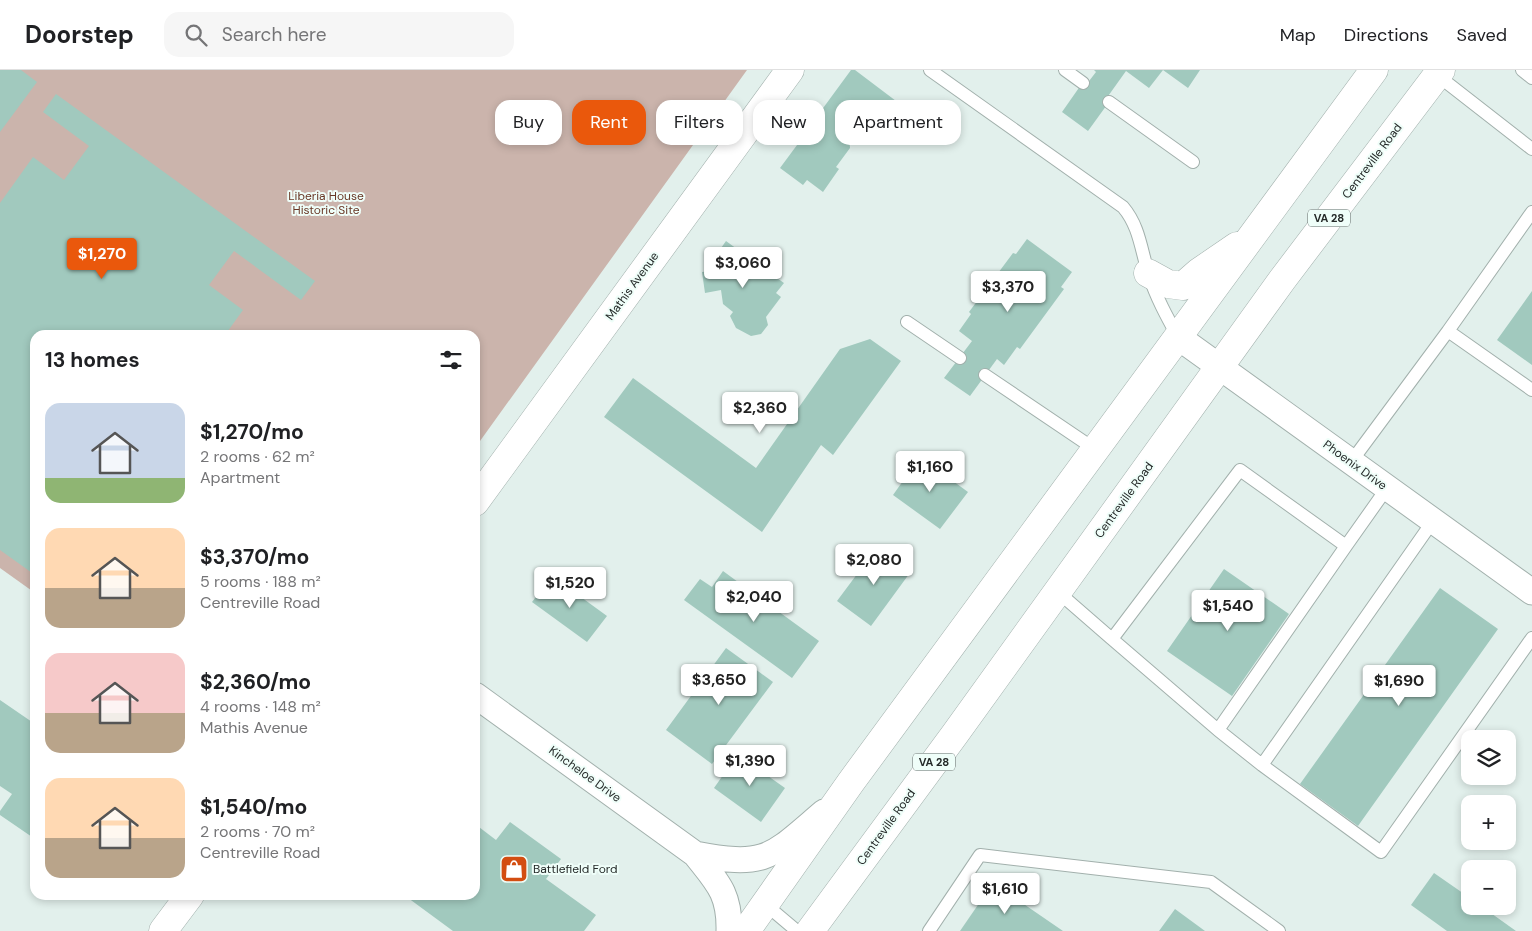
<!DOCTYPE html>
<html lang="en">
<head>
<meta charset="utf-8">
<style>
	:root { --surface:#fff; --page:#f6f6f6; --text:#202124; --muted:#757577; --line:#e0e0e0; --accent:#ea580c }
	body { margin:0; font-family:"DM Sans",sans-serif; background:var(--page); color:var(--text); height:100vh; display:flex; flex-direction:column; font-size:19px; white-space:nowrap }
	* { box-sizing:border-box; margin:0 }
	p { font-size:16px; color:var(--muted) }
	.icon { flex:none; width:28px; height:28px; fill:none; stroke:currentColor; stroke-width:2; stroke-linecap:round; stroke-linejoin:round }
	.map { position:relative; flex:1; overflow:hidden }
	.drawer { position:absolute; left:30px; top:260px; width:450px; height:570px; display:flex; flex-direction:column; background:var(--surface); border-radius:15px; box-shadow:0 2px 8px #0003 }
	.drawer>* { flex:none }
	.banner { position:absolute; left:495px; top:30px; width:475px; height:45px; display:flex; gap:10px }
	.fabs { position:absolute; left:1461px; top:660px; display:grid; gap:10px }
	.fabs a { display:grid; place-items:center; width:55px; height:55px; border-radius:10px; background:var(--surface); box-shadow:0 2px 8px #0003; font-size:25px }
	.price { position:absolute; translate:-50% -42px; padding:0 11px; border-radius:5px; background:#fff; color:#222; font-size:16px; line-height:32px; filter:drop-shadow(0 1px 2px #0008) }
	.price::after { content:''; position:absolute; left:50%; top:30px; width:15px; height:11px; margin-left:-8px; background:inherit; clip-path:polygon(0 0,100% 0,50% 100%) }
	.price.current { background:var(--accent); color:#fff }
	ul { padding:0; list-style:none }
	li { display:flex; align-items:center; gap:15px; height:125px; padding:0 15px }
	li span { display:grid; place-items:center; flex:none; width:140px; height:100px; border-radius:15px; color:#555 }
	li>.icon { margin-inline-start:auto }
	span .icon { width:60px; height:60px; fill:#fffc; stroke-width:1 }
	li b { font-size:21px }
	h2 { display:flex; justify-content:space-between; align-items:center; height:60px; padding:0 15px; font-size:21px }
	.tag { padding:0 18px; border-radius:15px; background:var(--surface); box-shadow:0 2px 8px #0003; font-size:18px; line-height:45px }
	.tag.current { background:var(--accent); color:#fff }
	header { display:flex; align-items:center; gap:30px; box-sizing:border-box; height:70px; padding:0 25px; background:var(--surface); border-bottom:1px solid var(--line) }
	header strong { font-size:24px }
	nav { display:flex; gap:28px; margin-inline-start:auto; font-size:18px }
	.search { width:350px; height:45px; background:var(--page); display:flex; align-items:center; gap:12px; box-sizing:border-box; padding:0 18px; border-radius:15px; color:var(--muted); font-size:19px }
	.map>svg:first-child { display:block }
</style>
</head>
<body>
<header>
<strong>Doorstep</strong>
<div class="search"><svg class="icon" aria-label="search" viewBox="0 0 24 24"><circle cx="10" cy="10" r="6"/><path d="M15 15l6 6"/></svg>Search here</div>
<nav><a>Map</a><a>Directions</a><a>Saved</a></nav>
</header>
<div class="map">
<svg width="1532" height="861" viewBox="0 0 1532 861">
	<rect width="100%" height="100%" fill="#e2f0ec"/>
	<!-- green -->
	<path fill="#cbb4ac" d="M0 0H747L475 378V265H35V523L0 498Z"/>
	<!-- building -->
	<path fill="#a1c9be" d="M0 0H21L37 12 0 62Z
		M851 0H855L900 34 882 59 868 51 865 46 859 54 861 56 854 66 851 64 849 67 850 78 836 97 839 99 823 122 807 110 803 115 780 98 800 71 804 73 822 48 818 45Z
		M1094 0H1200L1188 18 1163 0 1149 18 1126 1 1106 29 1109 32 1088 61 1062 42 1083 12 1086 15 1096 2Z
		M56 24 315 211 301 230 234 181 209 215 243 240 225 265H35V505L0 480V133L33 87 64 110 89 76 43 42Z
		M1027 169 1072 202 1061 217 1064 219 1020 279 1017 277 1004 295 997 289 970 326 944 308 972 271 959 261 971 244 969 242 1013 183 1016 184Z
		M726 171 748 187 745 192 760 203 764 199 784 213 776 223 781 227 766 247 768 255 761 264 751 266 736 258 730 246 733 242 723 234 721 220 705 223 702 202 711 201 707 198Z
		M1532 221V295L1497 270Z
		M870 269 901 291 833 385 821 375 762 462 604 347 633 308 756 398 840 279Z
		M920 387 968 422 940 459 893 425Z
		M878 476 912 500 871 556 837 531Z
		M1224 499 1289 544 1232 626 1167 581Z
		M723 501 819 571 792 608 684 530 700 509 712 517Z
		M552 506 607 546 587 572 532 532Z
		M1440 518 1498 559 1358 756 1300 714Z
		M726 578 773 612 712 694 666 660Z
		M0 630 35 654V769L0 745V741L12 724 0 716Z
		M740 681 770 702 768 706 785 718 761 752 714 718Z
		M510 752 561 789 546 809 596 845 584 861H453L404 825H475V754L496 770Z
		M1434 803 1470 828V836H1481L1516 861H1447L1411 835Z
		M993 813 1063 861H960Z
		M1175 839 1205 861H1159Z"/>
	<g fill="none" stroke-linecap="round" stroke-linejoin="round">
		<defs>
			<path id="lane" d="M930 0 1123 137C1140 157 1141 181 1149 205 1156 227 1167 247 1178 267
				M1065 0 1083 13
				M1522 0 1532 8
				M1437 5 1532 79
				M1109 32 1193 92
				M1532 142 1448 261 1532 320
				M907 252 960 288
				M985 305 1096 380
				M1351 392 1448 261
				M1433 451 1262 695 1381 782 1532 568
				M1058 522 1112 569 1240 400 1346 476 1387 418
				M1112 569 1218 660 1346 476
				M1218 660 1262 695
				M765 834 797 861
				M929 861 980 785 1211 812 1279 861"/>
			<path id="street" d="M1178 267 1532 522
				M475 625 695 784C717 812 730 823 729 861
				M695 784C767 798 771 787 824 742"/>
			<path id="secondary" d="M475 432 790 0
				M163 861 190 825"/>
			<path id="highway" d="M1148 203 1168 214 1183 216 1199 202 1237 176
				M746 861 851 712 1374 0
				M810 861 955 664 1282 210 1441 0"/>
		</defs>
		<!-- lane casing -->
		<use href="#lane" stroke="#a2b0ac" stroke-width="14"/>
		<!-- street casing -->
		<use href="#street" stroke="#a2b0ac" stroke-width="27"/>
		<!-- secondary casing -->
		<use href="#secondary" stroke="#a2b0ac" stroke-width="29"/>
		<!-- highway casing -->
		<use href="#highway" stroke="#a2b0ac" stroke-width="29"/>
		<!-- lane -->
		<use href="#lane" stroke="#fff" stroke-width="12"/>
		<!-- street -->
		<use href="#street" stroke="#fff" stroke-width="25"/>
		<!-- secondary -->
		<use href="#secondary" stroke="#fff" stroke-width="28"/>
		<!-- highway -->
		<use href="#highway" stroke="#fff" stroke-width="28"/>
	</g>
	<!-- icons -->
	<defs>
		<symbol id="shop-square" viewBox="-11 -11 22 22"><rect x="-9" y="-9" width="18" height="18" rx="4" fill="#d34d11" stroke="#effef9"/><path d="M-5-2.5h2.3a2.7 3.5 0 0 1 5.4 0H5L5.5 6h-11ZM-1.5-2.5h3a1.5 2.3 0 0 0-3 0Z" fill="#fff"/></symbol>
	</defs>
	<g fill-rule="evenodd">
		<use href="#shop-square" x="498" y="783" width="32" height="32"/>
	</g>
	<g text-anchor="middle" stroke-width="4" stroke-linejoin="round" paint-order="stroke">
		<!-- shield labels -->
		<g fill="#effef9" stroke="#616967" stroke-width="1">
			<rect x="1308" y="139.5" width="42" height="17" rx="4"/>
			<rect x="913" y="683.5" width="42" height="17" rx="4"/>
		</g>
		<g font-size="11" font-weight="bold" fill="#242928">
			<text x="1329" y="152">VA 28</text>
			<text x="934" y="696">VA 28</text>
		</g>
		<!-- street labels -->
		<g font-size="12" fill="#242928" stroke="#effef9">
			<text transform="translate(1372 91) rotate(-53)" y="4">Centreville Road</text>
			<text transform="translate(632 216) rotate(-54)" y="4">Mathis Avenue</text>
			<text transform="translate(1355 395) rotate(36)" y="4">Phoenix Drive</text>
			<text transform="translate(1124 430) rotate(-54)" y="4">Centreville Road</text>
			<text transform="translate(585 704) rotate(36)" y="4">Kincheloe Drive</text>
			<text transform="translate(886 757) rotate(-54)" y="4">Centreville Road</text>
		</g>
		<!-- park labels -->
		<g font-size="12" fill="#683725" stroke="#effef9">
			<text x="326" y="130">Liberia House<tspan x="326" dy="14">Historic Site</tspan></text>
		</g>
		<!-- poi labels -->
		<g font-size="12" fill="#242928" stroke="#effef9" text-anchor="start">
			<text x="533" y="803">Battlefield Ford</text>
		</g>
	</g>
</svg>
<div class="fabs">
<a><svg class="icon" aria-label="layers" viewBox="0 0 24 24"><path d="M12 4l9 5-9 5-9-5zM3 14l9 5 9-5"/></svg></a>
<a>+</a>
<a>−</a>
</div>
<b class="price current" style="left:102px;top:210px">$1,270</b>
<b class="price" style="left:743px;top:219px">$3,060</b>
<b class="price" style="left:1008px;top:243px">$3,370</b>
<b class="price" style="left:760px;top:364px">$2,360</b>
<b class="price" style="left:930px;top:423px">$1,160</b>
<b class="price" style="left:874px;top:516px">$2,080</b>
<b class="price" style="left:570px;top:539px">$1,520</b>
<b class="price" style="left:754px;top:553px">$2,040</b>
<b class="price" style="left:1228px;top:562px">$1,540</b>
<b class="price" style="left:719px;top:636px">$3,650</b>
<b class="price" style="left:1399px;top:637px">$1,690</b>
<b class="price" style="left:750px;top:717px">$1,390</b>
<b class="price" style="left:1005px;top:845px">$1,610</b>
<div class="banner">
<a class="tag">Buy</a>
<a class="tag current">Rent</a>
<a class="tag">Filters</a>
<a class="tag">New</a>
<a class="tag">Apartment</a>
</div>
<section class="drawer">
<h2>13 homes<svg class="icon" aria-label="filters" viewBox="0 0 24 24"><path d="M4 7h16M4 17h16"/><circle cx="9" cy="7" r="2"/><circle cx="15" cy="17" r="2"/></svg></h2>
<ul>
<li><span style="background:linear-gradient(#c9d6e8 75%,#8fb573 0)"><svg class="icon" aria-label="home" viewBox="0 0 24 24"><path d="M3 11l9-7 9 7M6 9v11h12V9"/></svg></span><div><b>$1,270/mo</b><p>2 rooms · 62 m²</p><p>Apartment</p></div></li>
<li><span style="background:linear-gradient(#ffd9b3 60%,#b9a48a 0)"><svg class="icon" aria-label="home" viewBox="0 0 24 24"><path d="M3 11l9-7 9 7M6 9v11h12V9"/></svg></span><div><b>$3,370/mo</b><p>5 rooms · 188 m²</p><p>Centreville Road</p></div></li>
<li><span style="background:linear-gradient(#f6c9c9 60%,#b9a48a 0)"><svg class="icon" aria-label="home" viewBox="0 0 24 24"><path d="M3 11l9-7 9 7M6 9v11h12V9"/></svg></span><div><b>$2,360/mo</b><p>4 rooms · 148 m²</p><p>Mathis Avenue</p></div></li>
<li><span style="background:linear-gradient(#ffd9b3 60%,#b9a48a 0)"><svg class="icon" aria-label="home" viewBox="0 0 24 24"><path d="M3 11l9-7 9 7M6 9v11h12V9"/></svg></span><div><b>$1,540/mo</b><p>2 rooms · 70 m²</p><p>Centreville Road</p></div></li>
</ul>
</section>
</div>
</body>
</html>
